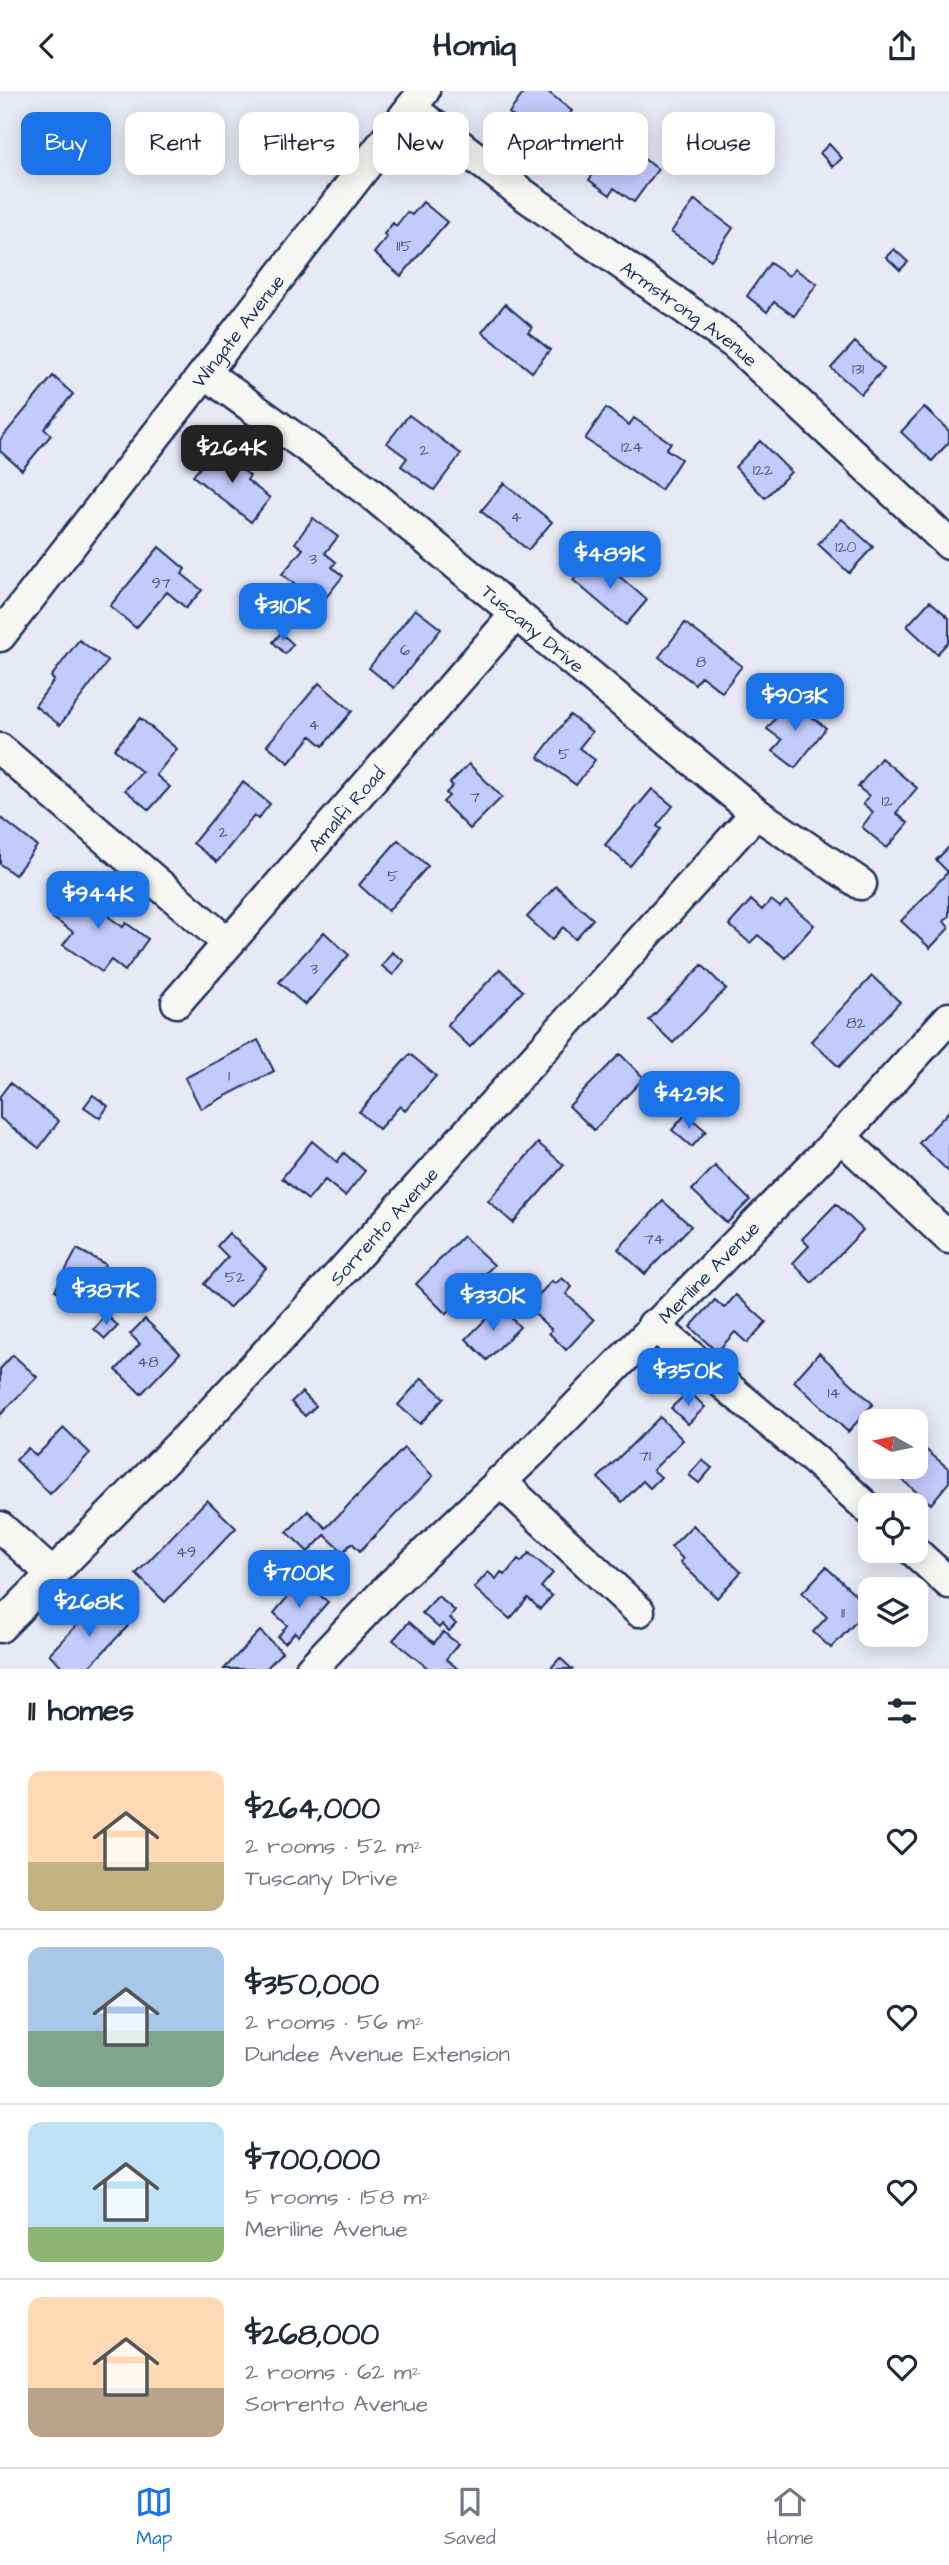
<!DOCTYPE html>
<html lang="en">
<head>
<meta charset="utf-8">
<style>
	:root { --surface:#fff; --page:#f6f6f7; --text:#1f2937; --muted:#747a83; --line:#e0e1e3; --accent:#1a73e8 }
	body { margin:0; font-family:"Architects Daughter",sans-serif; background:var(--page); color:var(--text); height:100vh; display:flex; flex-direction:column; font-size:26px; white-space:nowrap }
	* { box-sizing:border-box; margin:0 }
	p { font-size:23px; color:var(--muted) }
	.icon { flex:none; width:38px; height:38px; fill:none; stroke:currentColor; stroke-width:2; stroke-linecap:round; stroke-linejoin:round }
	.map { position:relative; height:1578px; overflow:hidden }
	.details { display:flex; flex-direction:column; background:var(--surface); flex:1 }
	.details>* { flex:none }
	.hud { position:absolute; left:21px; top:21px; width:908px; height:63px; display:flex; gap:14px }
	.needle { width:46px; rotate:279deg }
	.buttons { position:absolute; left:858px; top:1318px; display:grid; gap:14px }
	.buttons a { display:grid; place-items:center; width:70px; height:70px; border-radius:14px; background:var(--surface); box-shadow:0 4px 18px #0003; font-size:35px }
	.price { position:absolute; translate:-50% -60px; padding:0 16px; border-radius:14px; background:var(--accent); color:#fff; font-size:23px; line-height:46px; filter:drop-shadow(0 2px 4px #0008) }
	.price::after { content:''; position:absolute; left:50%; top:42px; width:21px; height:16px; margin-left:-10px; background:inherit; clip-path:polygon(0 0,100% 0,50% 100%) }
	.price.selected { background:#222; color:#fff }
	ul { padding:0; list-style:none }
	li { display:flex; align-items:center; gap:21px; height:175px; padding:0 28px }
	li+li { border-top:2px solid var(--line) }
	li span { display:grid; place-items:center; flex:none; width:196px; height:140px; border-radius:14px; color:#555 }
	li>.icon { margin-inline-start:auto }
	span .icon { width:84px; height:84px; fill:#fffc; stroke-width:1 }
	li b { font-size:30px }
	h2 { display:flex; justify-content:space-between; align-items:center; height:84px; padding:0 28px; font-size:30px }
	.tag { padding:0 24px; border-radius:14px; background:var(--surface); box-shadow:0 4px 18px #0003; font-size:24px; line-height:63px }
	.tag.selected { background:var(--accent); color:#fff }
	header { display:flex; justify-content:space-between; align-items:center; height:91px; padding:0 28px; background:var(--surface); font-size:32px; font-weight:700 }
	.tab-bar { display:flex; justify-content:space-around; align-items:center; height:98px; border-top:2px solid var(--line); background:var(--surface); font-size:19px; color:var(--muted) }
	.tab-bar a { display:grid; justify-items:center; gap:4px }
	.tab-bar .selected { color:var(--accent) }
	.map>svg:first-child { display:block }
</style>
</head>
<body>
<header><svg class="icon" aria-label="back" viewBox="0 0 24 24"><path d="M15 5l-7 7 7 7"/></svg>Homiq<svg class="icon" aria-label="share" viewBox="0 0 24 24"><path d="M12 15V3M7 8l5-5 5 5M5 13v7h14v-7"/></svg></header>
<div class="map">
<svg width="949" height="1578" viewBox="0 0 949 1578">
	<rect width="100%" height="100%" fill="#e7e9f5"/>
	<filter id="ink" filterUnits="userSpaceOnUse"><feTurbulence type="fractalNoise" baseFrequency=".0143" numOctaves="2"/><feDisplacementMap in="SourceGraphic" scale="14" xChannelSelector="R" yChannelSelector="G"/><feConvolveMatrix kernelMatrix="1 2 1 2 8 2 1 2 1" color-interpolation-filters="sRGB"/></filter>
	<g filter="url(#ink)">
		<!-- building -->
		<path fill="#c3cafc" stroke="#1b2f5e" stroke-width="2" d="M525 0H547L572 20 548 52 509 22Z
			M829 53 842 67 833 76 820 62Z
			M612 56 630 69 636 62 658 78 634 111 614 97 610 104 589 89Z
			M695 109 733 137 711 169 671 141Z
			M423 111 447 131 401 185 374 162 387 146 384 143 393 132 396 135 407 121 412 124Z
			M894 158 908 171 900 179 886 166Z
			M770 172 789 185 795 178 817 193 794 225 774 211 767 221 747 205Z
			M505 213 532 236 528 241 550 259 532 281 482 241Z
			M855 251 884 278 861 303 831 277Z
			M53 285 73 303 44 338 51 344 22 379 0 360V349Z
			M924 316 949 340V351L932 370 901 341Z
			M606 317 629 334 634 327 671 352 666 358 681 368 661 399 585 348Z
			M409 324 461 363 434 399 401 375 407 367 387 352Z
			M760 350 791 381 765 407 735 376Z
			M216 357 250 385 247 389 270 407 251 431 193 385Z
			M504 392 552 431 528 459 481 420Z
			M313 427 338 446 325 462 336 471 332 476 343 485 320 514 282 483 303 458 295 452Z
			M842 428 873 456 849 482 818 453Z
			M159 456 185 478 182 483 202 499 186 517 167 501 136 537 110 515Z
			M592 467 610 482 612 479 647 509 626 534 573 489Z
			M930 510 949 527V550L937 563 907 535Z
			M415 518 441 538 394 597 369 577Z
			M685 532 742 575 722 601 701 585 695 593 659 566Z
			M281 542 293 553 285 563 273 551Z
			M79 549 108 570 60 634 35 615 54 589 51 586Z
			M319 592 352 620 323 655 311 645 289 672 267 654Z
			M790 609 826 637 795 677 773 660 782 649 767 638Z
			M570 624 592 641 579 657 595 669 576 694 538 666Z
			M140 627 177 658 156 684 170 696 149 719 125 699 142 681 114 658Z
			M881 667 917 697 896 722 908 732 887 757 862 736 873 721 863 713 869 705 858 696Z
			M469 673 502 706 470 738 443 711 449 705 446 702 453 695 450 692Z
			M243 691 270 713 258 728 254 725 217 771 193 752Z
			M652 698 673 715 657 735 661 738 630 775 605 754Z
			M0 726 37 755 15 784 0 773Z
			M398 749 428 775 388 820 359 794Z
			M949 756V825L944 830 949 837 930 857 901 830 948 781 936 769Z
			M80 791 115 817 109 826 123 836 126 832 148 848 125 880 111 869 102 881 63 854 73 841 53 827Z
			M556 795 593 828 575 848 563 836 552 849 527 826Z
			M751 809 762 819 771 809 780 816 786 810 814 834 785 867 758 844 750 852 729 834Z
			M324 841 349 864 305 914 279 891Z
			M392 861 404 870 393 884 382 875Z
			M702 874 726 898 673 952 649 929Z
			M500 878 523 900 470 956 447 934Z
			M872 885 900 911 839 976 811 950Z
			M258 949 274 980 201 1018 185 987Z
			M410 963 436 985 405 1020 400 1015 379 1038 359 1021Z
			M620 963 644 987 594 1039 569 1015Z
			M10 992 59 1030 39 1057 0 1027V1005Z
			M93 1004 108 1015 100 1027 84 1016Z
			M949 1020V1081L919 1052Z
			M686 1023 706 1040 692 1056 672 1039Z
			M312 1050 337 1071 344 1062 365 1080 345 1105 325 1089 308 1109 282 1087Z
			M538 1052 564 1074 513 1132 488 1110Z
			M715 1075 750 1109 727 1132 692 1099Z
			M663 1110 691 1135 645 1183 618 1158Z
			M836 1113 863 1139 812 1192 793 1172 809 1155 802 1148Z
			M229 1142 266 1177 229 1217 204 1193 228 1166 217 1155Z
			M463 1145 494 1174 446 1223 416 1193Z
			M77 1158 105 1173 83 1214 55 1199Z
			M562 1187 572 1196 566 1203 594 1229 566 1259 549 1242 552 1239 527 1216 552 1190 555 1193Z
			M736 1204 766 1231 747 1252 735 1241 717 1261 690 1236 715 1209 724 1217Z
			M499 1215 520 1236 487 1269 466 1248Z
			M107 1224 118 1235 105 1248 94 1238Z
			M145 1228 180 1262 141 1303 116 1279 140 1253 130 1243Z
			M819 1262 873 1313 848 1341 794 1290Z
			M13 1264 37 1286 0 1324V1278Z
			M422 1287 444 1307 420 1333 398 1314Z
			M689 1300 705 1316 688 1333 671 1317Z
			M302 1301 316 1315 305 1325 291 1311Z
			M660 1326 683 1349 653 1379 661 1386 650 1397 643 1390 622 1411 598 1387Z
			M64 1337 90 1362 50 1403 16 1369 28 1357 36 1365Z
			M919 1353 949 1378V1391L931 1413 895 1383 901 1376H915V1358Z
			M404 1357 433 1385 360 1460 352 1452 343 1461 325 1444 308 1461 287 1441 308 1420 326 1437Z
			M702 1369 712 1377 699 1392 689 1384Z
			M207 1409 236 1437 165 1511 136 1483Z
			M693 1434 741 1481 717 1507 680 1471 683 1468 671 1456Z
			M529 1462 553 1482 541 1496 552 1505 540 1518 528 1507 510 1528 474 1497 488 1481 496 1488 501 1481 505 1484 518 1468 521 1471Z
			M826 1476 856 1504 859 1501 870 1511V1516L831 1557 813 1541 827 1526 802 1502Z
			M302 1489 328 1511 298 1545 295 1541 285 1552 278 1546 287 1534 274 1522Z
			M438 1505 455 1520 450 1527 456 1533 449 1540 442 1533 439 1537 422 1522Z
			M101 1509 128 1535 87 1578H65L49 1563Z
			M409 1531 434 1552 443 1541 458 1553 446 1568 458 1578H429L393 1549Z
			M260 1540 282 1561 266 1578H224Z
			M560 1567 572 1578H550Z"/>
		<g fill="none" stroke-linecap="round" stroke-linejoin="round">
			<defs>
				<g id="street">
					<path id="s1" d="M411 17 523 103 735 253 949 453"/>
					<path id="s2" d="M205 282 369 401 756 722 861 793"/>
					<path id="s3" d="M0 545 424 0"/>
					<path d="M0 658 228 852"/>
					<path id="s4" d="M177 911 516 523"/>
					<path d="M841 1046 949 1147"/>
					<path d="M653 1234 816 1370 870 1419"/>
					<path d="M500 1390 639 1520"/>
					<path d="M0 1436 52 1483"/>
					<path d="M914 1460 949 1492"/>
					<path id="s5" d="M0 1536 210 1323 339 1184 756 722"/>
					<path id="s6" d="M311 1578 387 1498 534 1359 834 1053 949 927"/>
				</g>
			</defs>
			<!-- street casing -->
			<use href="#street" stroke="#1b2f5e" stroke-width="35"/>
			<!-- street -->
			<use href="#street" stroke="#f6f6f2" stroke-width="30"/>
		</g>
	</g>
	<g text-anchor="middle" stroke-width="7" stroke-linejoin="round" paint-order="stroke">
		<!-- number labels -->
		<g font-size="16" fill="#455686">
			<text x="404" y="160">115</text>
			<text x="858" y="283">131</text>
			<text x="632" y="361">124</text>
			<text x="424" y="364">2</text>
			<text x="763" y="384">122</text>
			<text x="516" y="431">4</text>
			<text x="846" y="461">120</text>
			<text x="313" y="473">3</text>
			<text x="161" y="497">97</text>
			<text x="405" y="564">6</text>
			<text x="701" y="576">8</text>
			<text x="314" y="639">4</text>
			<text x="564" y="668">5</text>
			<text x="475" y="711">7</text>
			<text x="887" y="715">12</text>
			<text x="223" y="746">2</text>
			<text x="393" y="790">5</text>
			<text x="314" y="883">3</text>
			<text x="856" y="937">82</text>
			<text x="229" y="990">1</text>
			<text x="654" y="1153">74</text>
			<text x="235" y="1191">52</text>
			<text x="148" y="1276">48</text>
			<text x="834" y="1307">14</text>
			<text x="645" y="1370">71</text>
			<text x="186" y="1466">49</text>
			<text x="843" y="1527">11</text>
		</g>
		<!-- street labels -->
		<g font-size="19" fill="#1b2f5e" stroke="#f6f6f2">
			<text dy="7" stroke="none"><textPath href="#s1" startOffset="346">Armstrong Avenue</textPath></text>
			<text dy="7" stroke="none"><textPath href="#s3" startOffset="387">Wingate Avenue</textPath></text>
			<text dy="7" stroke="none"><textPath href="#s2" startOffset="416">Tuscany Drive</textPath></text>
			<text dy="7" stroke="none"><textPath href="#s4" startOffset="257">Amalfi Road</textPath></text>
			<text dy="7" stroke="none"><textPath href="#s5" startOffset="555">Sorrento Avenue</textPath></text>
			<text dy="7" stroke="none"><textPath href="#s6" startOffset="562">Meriline Avenue</textPath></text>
		</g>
	</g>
</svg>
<div class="buttons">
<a><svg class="needle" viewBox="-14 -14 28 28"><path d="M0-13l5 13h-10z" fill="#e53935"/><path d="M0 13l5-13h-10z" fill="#747a83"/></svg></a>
<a><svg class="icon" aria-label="locate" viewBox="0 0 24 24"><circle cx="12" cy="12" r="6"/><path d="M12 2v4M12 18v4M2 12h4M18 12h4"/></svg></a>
<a><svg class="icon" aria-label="layers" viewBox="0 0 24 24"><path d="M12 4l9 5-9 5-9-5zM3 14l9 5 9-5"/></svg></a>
</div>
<b class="price selected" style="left:232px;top:394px">$264K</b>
<b class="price" style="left:610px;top:500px">$489K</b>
<b class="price" style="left:283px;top:552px">$310K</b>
<b class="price" style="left:795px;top:642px">$903K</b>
<b class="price" style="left:98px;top:840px">$944K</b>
<b class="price" style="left:689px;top:1040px">$429K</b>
<b class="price" style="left:106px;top:1236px">$387K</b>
<b class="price" style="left:493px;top:1242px">$330K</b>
<b class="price" style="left:688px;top:1317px">$350K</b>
<b class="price" style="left:299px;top:1519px">$700K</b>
<b class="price" style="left:89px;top:1548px">$268K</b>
<div class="hud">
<a class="tag selected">Buy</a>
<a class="tag">Rent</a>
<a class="tag">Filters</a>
<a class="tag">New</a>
<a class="tag">Apartment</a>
<a class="tag">House</a>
</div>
</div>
<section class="details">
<h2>11 homes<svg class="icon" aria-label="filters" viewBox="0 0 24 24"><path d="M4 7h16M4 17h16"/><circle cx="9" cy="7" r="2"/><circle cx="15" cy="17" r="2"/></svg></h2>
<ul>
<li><span style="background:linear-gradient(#ffd9b3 65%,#c2b280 0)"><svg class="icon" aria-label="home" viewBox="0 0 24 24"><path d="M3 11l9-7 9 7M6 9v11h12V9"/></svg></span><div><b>$264,000</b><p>2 rooms · 52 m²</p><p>Tuscany Drive</p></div><svg class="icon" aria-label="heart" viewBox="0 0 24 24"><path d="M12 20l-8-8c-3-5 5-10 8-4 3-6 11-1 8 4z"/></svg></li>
<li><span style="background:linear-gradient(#a9c7e8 60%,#7fa58c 0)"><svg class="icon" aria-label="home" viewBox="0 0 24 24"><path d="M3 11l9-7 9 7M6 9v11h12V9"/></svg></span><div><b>$350,000</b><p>2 rooms · 56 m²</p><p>Dundee Avenue Extension</p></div><svg class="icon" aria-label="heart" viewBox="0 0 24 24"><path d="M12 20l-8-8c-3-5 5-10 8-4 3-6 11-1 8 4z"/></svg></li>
<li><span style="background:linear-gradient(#bfe0f5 75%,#8fb573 0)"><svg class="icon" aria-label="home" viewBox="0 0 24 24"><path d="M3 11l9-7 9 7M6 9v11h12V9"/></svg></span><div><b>$700,000</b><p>5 rooms · 158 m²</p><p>Meriline Avenue</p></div><svg class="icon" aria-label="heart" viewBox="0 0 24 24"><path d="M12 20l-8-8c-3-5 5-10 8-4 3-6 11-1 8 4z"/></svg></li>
<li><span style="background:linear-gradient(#ffd9b3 65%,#b9a48a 0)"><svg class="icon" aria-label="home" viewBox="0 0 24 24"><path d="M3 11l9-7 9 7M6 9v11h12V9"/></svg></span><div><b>$268,000</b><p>2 rooms · 62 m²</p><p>Sorrento Avenue</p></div><svg class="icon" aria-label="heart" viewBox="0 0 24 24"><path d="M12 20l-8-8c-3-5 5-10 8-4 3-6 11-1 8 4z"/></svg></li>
</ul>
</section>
<nav class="tab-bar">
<a class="selected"><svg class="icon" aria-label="map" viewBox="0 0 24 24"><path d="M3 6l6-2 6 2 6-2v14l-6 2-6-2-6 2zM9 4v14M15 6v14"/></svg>Map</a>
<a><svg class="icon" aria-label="saved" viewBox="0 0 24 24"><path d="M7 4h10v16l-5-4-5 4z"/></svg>Saved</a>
<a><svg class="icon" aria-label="home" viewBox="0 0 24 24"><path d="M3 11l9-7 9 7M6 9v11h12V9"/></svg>Home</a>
</nav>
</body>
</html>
